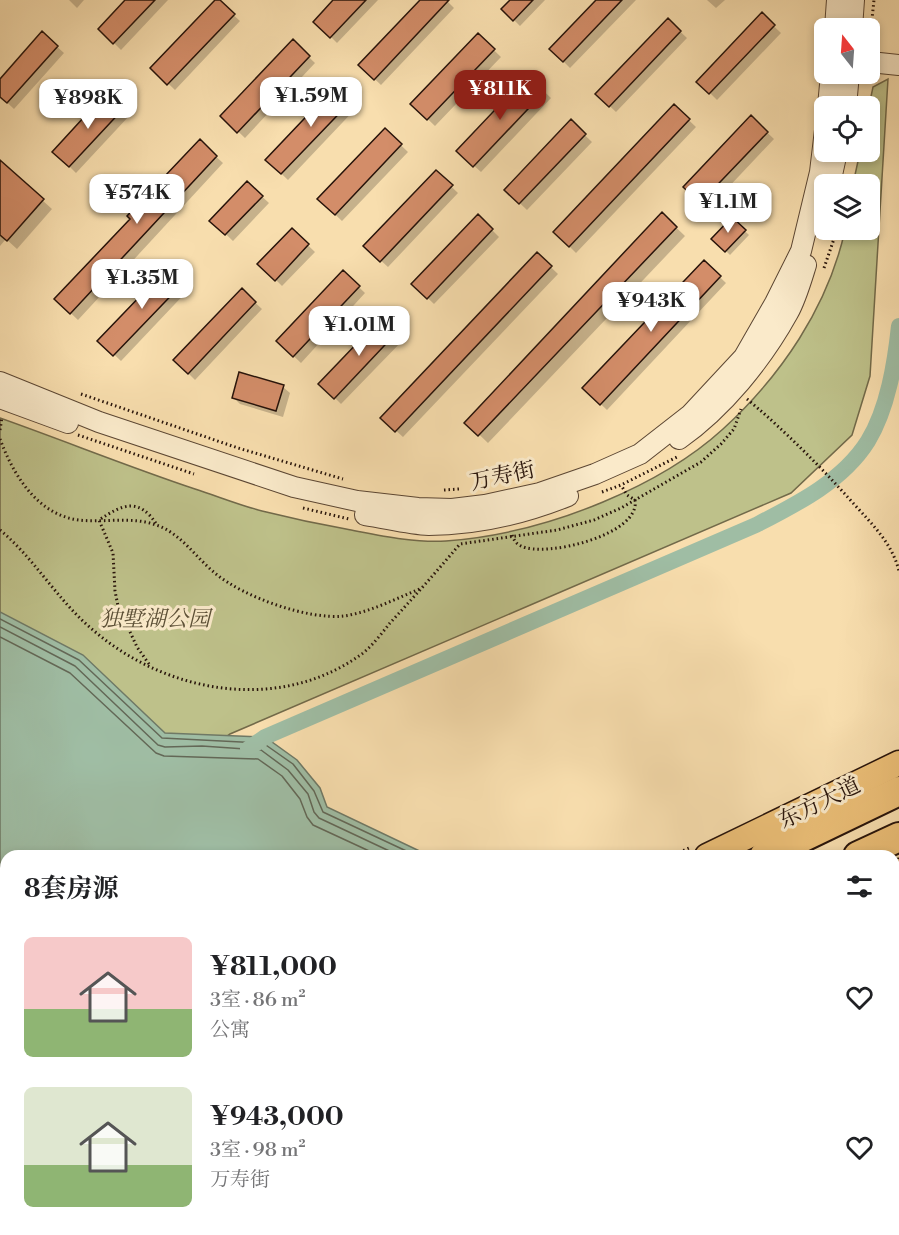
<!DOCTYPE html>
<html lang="zh">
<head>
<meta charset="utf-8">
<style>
	:root { --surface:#fff; --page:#f2f2f2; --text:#202124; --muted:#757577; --accent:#8f2418 }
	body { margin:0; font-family:"Libre Bodoni","Noto Serif SC",serif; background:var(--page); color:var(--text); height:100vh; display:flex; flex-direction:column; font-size:22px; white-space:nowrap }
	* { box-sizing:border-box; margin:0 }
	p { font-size:20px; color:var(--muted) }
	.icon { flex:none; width:33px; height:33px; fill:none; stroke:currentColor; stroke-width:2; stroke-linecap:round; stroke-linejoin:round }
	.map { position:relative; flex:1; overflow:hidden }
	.panel { position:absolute; left:0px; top:850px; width:900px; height:386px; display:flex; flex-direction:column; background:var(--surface); border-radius:18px 18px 0 0; box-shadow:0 3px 9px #0003 }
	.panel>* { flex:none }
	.needle { width:39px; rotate:343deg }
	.tools { position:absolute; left:814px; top:18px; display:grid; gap:12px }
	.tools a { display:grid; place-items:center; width:66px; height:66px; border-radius:9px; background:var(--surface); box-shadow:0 3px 9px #0003; font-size:30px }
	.price { position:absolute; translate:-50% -51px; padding:0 14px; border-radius:12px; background:#fff; color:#222; font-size:20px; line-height:39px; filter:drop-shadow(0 2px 3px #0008) }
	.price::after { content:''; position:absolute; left:50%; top:36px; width:18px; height:14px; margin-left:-9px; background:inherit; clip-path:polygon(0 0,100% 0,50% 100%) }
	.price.selected { background:var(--accent); color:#fff }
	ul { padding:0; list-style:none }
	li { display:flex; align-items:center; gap:18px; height:150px; padding:0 24px }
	li span { display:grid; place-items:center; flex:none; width:168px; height:120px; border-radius:9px; color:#555 }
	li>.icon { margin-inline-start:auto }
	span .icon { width:72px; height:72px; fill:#fffc; stroke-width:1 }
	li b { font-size:26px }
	h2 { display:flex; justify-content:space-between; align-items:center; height:72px; padding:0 24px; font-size:26px }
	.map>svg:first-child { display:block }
</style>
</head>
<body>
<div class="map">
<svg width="899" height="1235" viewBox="0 0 899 1235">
	<rect width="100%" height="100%" fill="#f8deae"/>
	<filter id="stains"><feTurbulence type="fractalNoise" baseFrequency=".00333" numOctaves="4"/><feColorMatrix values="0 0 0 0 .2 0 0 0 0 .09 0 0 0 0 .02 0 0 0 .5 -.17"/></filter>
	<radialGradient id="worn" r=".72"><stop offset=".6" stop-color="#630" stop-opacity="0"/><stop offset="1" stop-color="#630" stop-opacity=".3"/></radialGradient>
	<!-- green -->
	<path fill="#bec18a" stroke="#726a4a" stroke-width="1.5" d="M888 79 870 376 852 435 791 493 230 734 190 764 0 682V418C65 441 129 467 195 489 217 496 239 505 262 511 290 518 318 524 346 529 378 535 413 543 446 541 500 537 553 523 603 502 646 484 688 461 723 429 781 376 828 307 845 230H870V184H853L860 152H870L869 106 873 87Z"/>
	<!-- water -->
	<path fill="#9fbda4" stroke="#6f7966" stroke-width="1.5" d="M0 612 83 655 165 733 265 737 297 760 320 788 327 807 430 856H6V1014L0 1007Z
		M894 1075 899 1077V1235H215L209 1230H894Z"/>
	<!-- shadow -->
	<path fill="#0003" d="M69 0H84L77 8Z
		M127 0H168L121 50 100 29Z
		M217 0 240 21 175 90 152 68Z
		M335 0H378L337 43 315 21Z
		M422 0H446L454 8 381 85 360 65Z
		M512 0H545L520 26 503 9Z
		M598 0H636L570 68 551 49Z
		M707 0H725L716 8Z
		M762 15 781 33 717 100 699 82Z
		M668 20 687 38 616 112 597 94Z
		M43 34 64 53 14 109 0 96V81Z
		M478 35 501 57 435 126 412 104Z
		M293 42 315 63 245 138 222 116Z
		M529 77 551 98 481 172 458 151Z
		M340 83 361 103 288 180 267 160Z
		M107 94 130 115 76 173 61 158Z
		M675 107 696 127 576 253 555 232Z
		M751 117 774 139 708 209 685 187Z
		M571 122 592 142 527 210 506 190Z
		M385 130 408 152 342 221 319 199Z
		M200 142 223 163 78 320 56 299 132 219Z
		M0 162 52 209 17 249 6 239 0 246Z
		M436 172 458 193 388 267 365 246Z
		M247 183 269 203 233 241 211 220Z
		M662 214 685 236 488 443 466 422Z
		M478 216 499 237 434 304 413 284Z
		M732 219 749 235 730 255 714 239Z
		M292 230 315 252 282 286 260 264Z
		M537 254 558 274 403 437 382 418Z
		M704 262 726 283 607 410 584 388Z
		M171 266 192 286 121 361 100 341Z
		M343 272 365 293 301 363 278 341Z
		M242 290 262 309 195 380 175 360Z
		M385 316 406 337 341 404 321 384Z
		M283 387 290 393 283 417 240 404 233 397Z"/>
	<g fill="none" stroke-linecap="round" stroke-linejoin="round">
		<!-- shore -->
		<path stroke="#636857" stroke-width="1.5" d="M0 619 79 660 162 738 263 743 293 764 314 791 323 812 417 856
			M0 627 75 666 158 745 165 747 202 746 261 750 288 770 308 794 314 812 319 818 400 856
			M0 637 70 673 156 753 164 756 258 759 282 776 300 799 307 817 313 825 380 856"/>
		<!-- canal -->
		<path stroke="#9fbda4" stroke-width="16" d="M248 749 265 737 756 525C797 504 843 481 868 441 888 408 895 363 899 326"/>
	</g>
	<!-- building -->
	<path fill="#d38d69" stroke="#27130a" stroke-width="1.5" d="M125 0H155L113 44 98 29Z
		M215 0H220L235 14 167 85 150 68Z
		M333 0H366L330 38 313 22Z
		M420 0H449L374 80 358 65Z
		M510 0H533L513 21 501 9Z
		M596 0H622L563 62 549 49Z
		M762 12 775 25 709 94 696 82Z
		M668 18 681 31 609 107 595 94Z
		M42 31 58 46 7 103 0 97V79Z
		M478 33 495 49 427 120 410 104Z
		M293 39 310 56 237 133 220 116Z
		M528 75 545 91 473 167 456 151Z
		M340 81 356 96 281 174 265 160Z
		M107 92 124 108 69 167 52 152Z
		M674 104 690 119 569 247 553 232Z
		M751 115 768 132 700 203 683 187Z
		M571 119 586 134 519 204 504 190Z
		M385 128 402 144 335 215 317 199Z
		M200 139 217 156 70 314 54 299 130 219 127 216Z
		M0 160 44 199 7 241 0 235Z
		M436 170 453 185 380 262 363 246Z
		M247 181 263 196 225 235 209 221Z
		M662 212 677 227 478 436 464 423Z
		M478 214 493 229 427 299 411 284Z
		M732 217 746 230 725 252 711 239Z
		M292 228 309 244 275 281 257 264Z
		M537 252 552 266 395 432 380 418Z
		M704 260 721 276 600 405 582 388Z
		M171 264 187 279 113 356 97 341Z
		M343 270 360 286 293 357 276 341Z
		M242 288 256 302 188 374 173 360Z
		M385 314 400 329 334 399 318 384Z
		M239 372 284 385 276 411 232 398Z"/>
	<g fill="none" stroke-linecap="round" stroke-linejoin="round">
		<defs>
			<path id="minor" d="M835 28 837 0
				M852 28 854 0
				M870 62 899 65
				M828 106 831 74
				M846 106 849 74
				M830 184 837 152
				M0 382 99 422 294 487 357 501 418 508 452 509 485 505 540 493 595 474 640 454 690 415 744 357 775 303 801 251 820 172 825 130
				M0 398 68 423
				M679 439C723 408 762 360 788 313 796 299 801 281 806 265
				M365 515C386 518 408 524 429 525 477 525 523 514 568 496
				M0 1051 6 1056
				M231 1235 242 1230"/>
			<path id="major" d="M707 856 899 763
				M894 873 899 871
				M0 1196 6 1193
				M142 1235 151 1230"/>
			<path id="highway" d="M764 856 899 791
				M858 856 899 837
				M0 1228 6 1225
				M72 1235 82 1230"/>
		</defs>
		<!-- minor casing -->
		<use href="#minor" stroke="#5b4633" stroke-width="22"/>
		<!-- major casing -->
		<use href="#major" stroke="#27130a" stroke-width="27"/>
		<!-- highway casing -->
		<use href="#highway" stroke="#27130a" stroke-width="32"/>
		<!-- path -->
		<path stroke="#27130a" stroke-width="3" stroke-dasharray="1.5 3" stroke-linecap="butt" d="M870 38 874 0
			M818 64 821 38
			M824 268 837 230
			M81 394 238 448 343 479
			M747 399C785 431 820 466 853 503 872 524 892 543 899 571
			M0 430 2 417
			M78 435 194 474
			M0 439C13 474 37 515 79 520 104 523 132 516 156 525 181 533 196 558 216 574 244 597 308 620 344 616 371 612 397 598 422 588
			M444 490 459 489
			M602 492 621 485 677 457
			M303 508 349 519
			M0 530C35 559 58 601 93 630 166 693 277 713 359 656 371 648 381 634 390 623 414 597 437 571 460 544L557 530 594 520 621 508 701 462 721 444 734 429 741 409
			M512 535C514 540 516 544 521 546 545 558 641 535 635 500L627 495 621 485
			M149 664 137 647 118 606 115 591 113 553 99 520C123 504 139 497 157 525
			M671 856 689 848
			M175 1235 185 1230"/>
		<!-- minor -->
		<use href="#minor" stroke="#faeaca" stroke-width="20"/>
		<!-- major -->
		<use href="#major" stroke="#ecbf77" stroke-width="24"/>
		<!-- highway -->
		<use href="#highway" stroke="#ecbf77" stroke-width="28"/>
	</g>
	<g text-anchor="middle" stroke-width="6" stroke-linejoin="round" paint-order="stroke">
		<!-- street labels -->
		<g font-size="22" fill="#27130a" stroke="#faeaca">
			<text transform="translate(502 475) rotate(-12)" y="8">万寿街</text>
			<text transform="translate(819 802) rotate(-26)" y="8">东方大道</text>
		</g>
		<!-- park labels -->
		<g font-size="22" font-style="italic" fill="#5c5037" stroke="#faeaca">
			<text x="155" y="626">独墅湖公园</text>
		</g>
	</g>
	<rect width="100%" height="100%" filter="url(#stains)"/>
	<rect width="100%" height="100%" fill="url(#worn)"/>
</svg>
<div class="tools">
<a><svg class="needle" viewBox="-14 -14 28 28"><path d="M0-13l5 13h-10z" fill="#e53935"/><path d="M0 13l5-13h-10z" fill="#757577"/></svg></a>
<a><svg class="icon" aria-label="locate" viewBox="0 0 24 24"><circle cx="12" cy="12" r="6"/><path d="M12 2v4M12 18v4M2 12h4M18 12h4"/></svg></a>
<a><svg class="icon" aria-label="layers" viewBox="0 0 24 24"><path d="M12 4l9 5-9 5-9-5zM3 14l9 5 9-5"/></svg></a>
</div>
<b class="price selected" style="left:500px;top:121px">¥811K</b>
<b class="price" style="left:311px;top:128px">¥1.59M</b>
<b class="price" style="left:88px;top:130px">¥898K</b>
<b class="price" style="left:137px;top:225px">¥574K</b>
<b class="price" style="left:728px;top:234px">¥1.1M</b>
<b class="price" style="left:142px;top:310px">¥1.35M</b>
<b class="price" style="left:651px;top:333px">¥943K</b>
<b class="price" style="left:359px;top:357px">¥1.01M</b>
<section class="panel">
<h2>8套房源<svg class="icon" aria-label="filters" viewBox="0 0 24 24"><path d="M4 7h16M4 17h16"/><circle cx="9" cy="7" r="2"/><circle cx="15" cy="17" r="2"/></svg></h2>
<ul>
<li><span style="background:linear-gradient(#f6c9c9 60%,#8fb573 0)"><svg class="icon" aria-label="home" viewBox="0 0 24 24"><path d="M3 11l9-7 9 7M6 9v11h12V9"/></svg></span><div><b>¥811,000</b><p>3室 · 86 m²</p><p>公寓</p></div><svg class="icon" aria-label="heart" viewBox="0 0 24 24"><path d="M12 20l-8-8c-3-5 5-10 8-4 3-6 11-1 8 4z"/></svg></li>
<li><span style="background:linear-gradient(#dfe7d0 65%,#8fb573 0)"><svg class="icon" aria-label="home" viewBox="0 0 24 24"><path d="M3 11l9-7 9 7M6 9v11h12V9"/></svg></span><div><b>¥943,000</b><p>3室 · 98 m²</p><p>万寿街</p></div><svg class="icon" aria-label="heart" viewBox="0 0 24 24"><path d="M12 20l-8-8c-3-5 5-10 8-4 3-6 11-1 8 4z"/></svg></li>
</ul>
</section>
</div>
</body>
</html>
